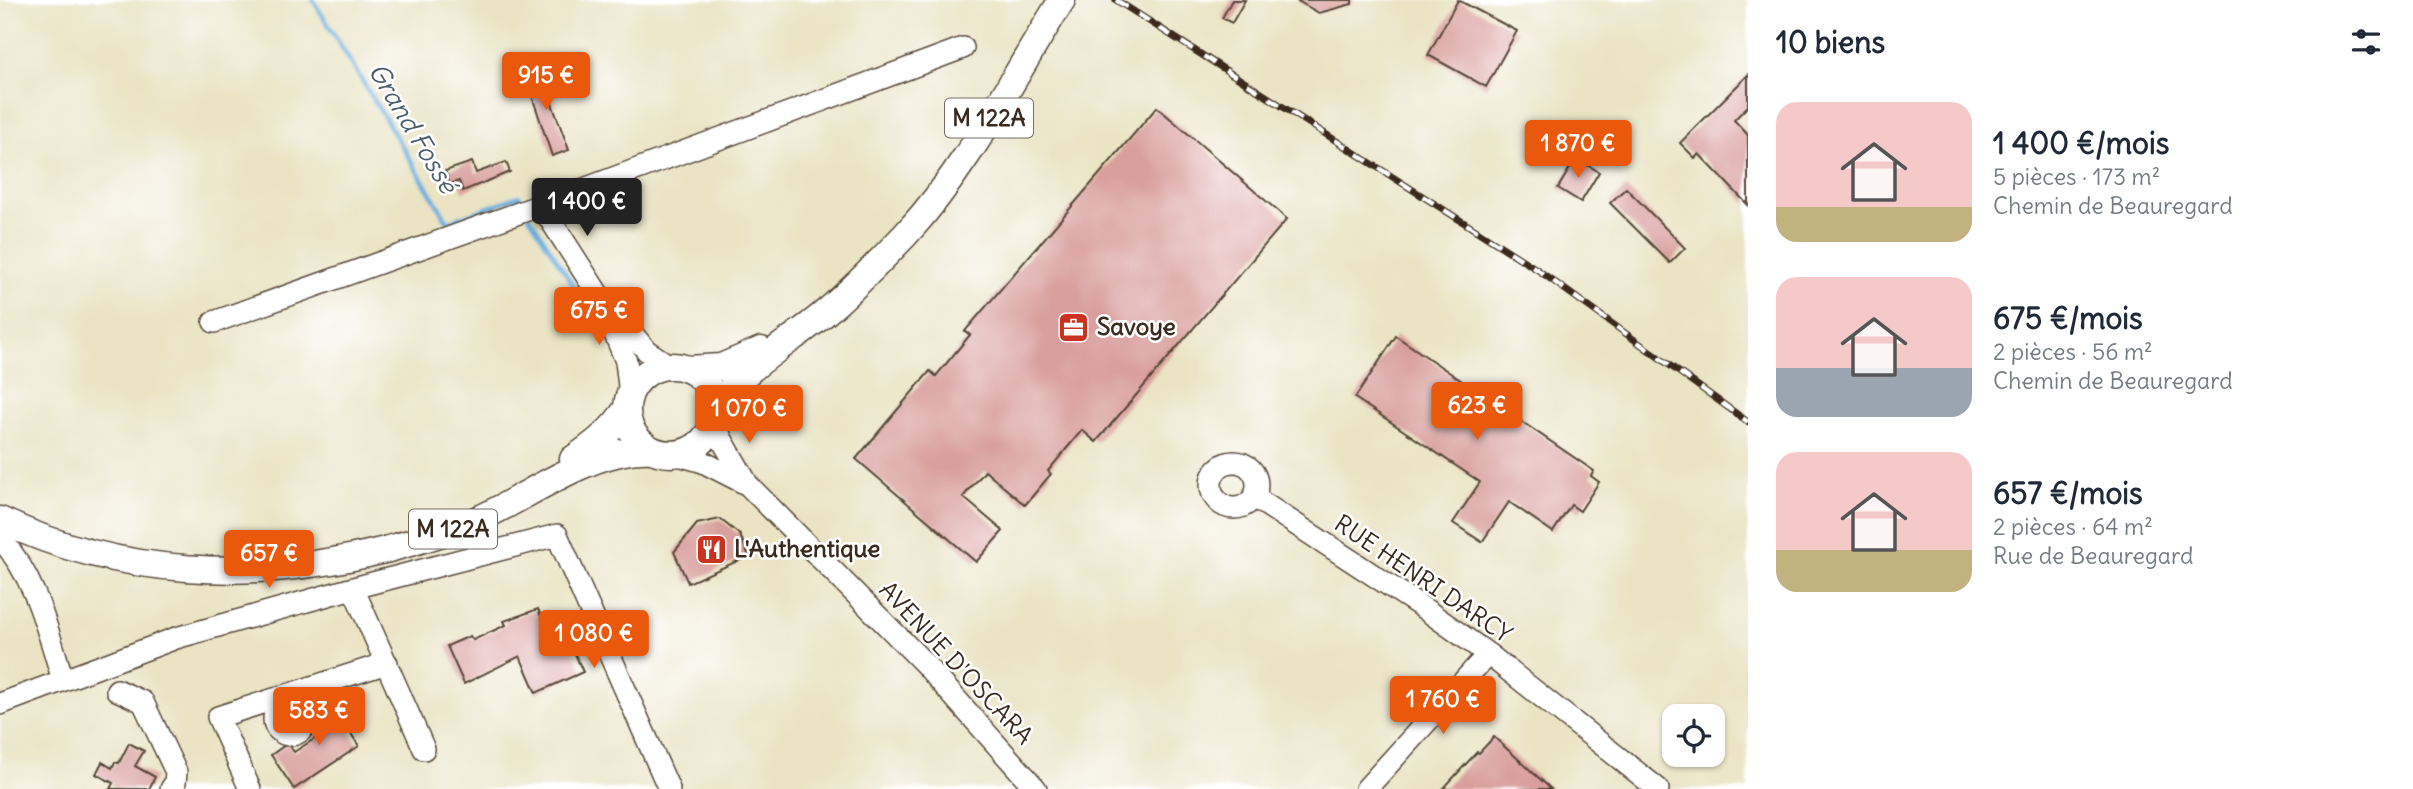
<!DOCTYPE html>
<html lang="fr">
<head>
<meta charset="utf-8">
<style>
	:root { --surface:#fff; --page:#f6f6f7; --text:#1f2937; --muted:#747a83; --accent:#ea580c }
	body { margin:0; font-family:Delius,sans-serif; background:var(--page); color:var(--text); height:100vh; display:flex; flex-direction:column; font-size:26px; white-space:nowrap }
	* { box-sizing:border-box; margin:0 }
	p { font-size:23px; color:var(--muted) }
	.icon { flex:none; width:38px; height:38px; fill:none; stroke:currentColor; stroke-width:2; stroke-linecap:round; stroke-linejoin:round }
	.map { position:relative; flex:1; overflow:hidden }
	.drawer { display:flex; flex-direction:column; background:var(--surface); width:665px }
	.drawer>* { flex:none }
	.fabs { position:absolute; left:1662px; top:704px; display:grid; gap:14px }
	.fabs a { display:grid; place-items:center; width:63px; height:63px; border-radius:14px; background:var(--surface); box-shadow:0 2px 5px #0004; font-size:35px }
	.price { position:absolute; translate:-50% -60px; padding:0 16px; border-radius:7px; background:var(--accent); color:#fff; font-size:23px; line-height:46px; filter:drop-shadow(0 2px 4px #0008) }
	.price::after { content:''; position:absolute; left:50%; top:42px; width:21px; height:16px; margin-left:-10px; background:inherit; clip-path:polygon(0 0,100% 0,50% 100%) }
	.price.on { background:#222; color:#fff }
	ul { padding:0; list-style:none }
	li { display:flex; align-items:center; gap:21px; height:175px; padding:0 28px }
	li span { display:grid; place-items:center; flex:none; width:196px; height:140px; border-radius:21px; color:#555 }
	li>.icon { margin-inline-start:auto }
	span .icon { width:84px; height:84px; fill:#fffc; stroke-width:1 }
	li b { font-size:30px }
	h2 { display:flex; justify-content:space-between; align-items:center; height:84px; padding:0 28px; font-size:30px }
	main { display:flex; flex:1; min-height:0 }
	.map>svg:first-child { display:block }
</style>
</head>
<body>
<main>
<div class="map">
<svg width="1748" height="789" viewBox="0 0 1748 789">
	<rect width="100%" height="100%" fill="#fff"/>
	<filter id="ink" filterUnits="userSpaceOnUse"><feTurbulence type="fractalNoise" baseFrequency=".0143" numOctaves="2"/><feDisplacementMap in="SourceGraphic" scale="14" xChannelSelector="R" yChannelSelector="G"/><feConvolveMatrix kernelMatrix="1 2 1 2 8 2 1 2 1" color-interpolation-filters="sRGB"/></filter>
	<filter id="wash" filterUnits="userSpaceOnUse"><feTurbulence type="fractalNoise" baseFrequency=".00686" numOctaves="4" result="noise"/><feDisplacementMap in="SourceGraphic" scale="28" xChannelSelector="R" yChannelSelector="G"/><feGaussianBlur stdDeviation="1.57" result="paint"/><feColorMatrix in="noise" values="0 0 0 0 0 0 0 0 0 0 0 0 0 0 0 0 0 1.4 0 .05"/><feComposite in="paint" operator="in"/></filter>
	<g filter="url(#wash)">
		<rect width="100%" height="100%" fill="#eae3c4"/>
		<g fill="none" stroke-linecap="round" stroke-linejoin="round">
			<!-- stream -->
			<path stroke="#68afdf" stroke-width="4.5" d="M313 0 448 222 519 196 524 205
				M529 216 603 332"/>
		</g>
		<g id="blocks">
			<!-- building -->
			<path fill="#d99f9c" d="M1232 0H1245L1232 23 1222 18Z
				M1296 0H1352V4L1319 13Z
				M1458 0 1517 31 1486 87 1428 55Z
				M538 66 569 150 552 156 525 75 528 74 527 69Z
				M1748 75V106L1734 120 1748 135V205L1699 154 1695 158 1680 143Z
				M1157 107 1287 219 1096 442 1082 430 1048 471 1051 474 1025 505 985 471 963 497 1003 531 976 562 856 459 930 371 936 376 970 335 965 331Z
				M1576 158 1599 172 1581 202 1558 188Z
				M472 162 476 173 506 162 510 172 463 191 459 181 450 184 445 171Z
				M1626 188 1685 248 1670 263 1610 203Z
				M1396 336 1594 471 1591 476 1599 482 1580 511 1571 505 1553 532 1509 502 1482 542 1453 523 1480 482 1355 398Z
				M720 519 740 535 749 556 688 583 674 552 697 524Z
				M538 609 545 626 560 619 583 672 536 693 520 656 464 684 447 646 470 636 473 640 506 625 504 621Z
				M337 694 357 723 348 729 359 746 294 789 271 755 288 743 294 752 325 732 318 723 334 712 327 701Z
				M1494 737 1551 789H1443L1477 752 1479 753Z
				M129 743 144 751 135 766 155 777 149 789H110L113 783 96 774 102 762 112 768 115 762 119 763Z"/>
		</g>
	</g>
	<g filter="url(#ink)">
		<use href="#blocks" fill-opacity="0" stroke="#554637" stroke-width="2"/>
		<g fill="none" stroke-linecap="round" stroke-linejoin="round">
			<defs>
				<path id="minor" d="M541 205 598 294 647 351 670 366
					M607 315 626 361 630 394
					M214 322 541 205 963 48
					M715 420 721 438 748 485 924 663 1036 789
					M675 454 703 462 748 485
					M1211 485a23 23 0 1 1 46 0a23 23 0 1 1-46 0Z
					M1254 497 1419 605 1488 654 1658 789
					M0 538C36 578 47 629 63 680
					M353 588 424 749
					M117 690 143 702 176 772 175 783 171 789
					M274 719a16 16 0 1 1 32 0a16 16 0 1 1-32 0Z
					M0 704 176 638 353 588 557 535 669 789
					M250 789 218 717 387 663
					M1366 789 1488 654"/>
				<path id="major" d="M627 410a44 44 0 1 1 88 0a44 44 0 1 1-88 0Z
					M688 369 721 367 761 350
					M716 410C736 371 793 341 826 312 855 288 880 261 906 234 970 165 1012 78 1062 0
					M573 459C594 445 613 430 627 408
					M0 520C120 577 257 582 385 550 417 541 450 532 481 518 532 494 594 447 652 450"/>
			</defs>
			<!-- minor casing -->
			<use href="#minor" stroke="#554637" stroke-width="24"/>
			<!-- major casing -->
			<use href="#major" stroke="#554637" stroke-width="29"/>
			<!-- minor -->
			<use href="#minor" stroke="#fff" stroke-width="21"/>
			<!-- major -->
			<use href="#major" stroke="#fff" stroke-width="26"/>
			<defs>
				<path id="rail" d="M1116 0 1538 270 1748 422"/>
			</defs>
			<!-- rail casing -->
			<use href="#rail" stroke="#3b2a1e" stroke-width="7"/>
			<!-- rail -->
			<use href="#rail" stroke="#fff" stroke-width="4.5" stroke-dasharray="13" stroke-linecap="butt"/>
		</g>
	</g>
	<!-- icons -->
	<defs>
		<symbol id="office-square" viewBox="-11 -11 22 22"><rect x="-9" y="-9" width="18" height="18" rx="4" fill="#c8321e" stroke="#fff"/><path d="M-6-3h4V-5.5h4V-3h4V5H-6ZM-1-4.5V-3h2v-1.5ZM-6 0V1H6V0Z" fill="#fff"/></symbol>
		<symbol id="restaurant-square" viewBox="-11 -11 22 22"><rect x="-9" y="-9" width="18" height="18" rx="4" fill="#c8321e" stroke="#fff"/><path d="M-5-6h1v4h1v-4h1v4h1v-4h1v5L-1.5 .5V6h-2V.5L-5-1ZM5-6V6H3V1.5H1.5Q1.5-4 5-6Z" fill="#fff"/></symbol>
	</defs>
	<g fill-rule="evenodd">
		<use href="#office-square" x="1056" y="310" width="35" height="35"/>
		<use href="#restaurant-square" x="694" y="532" width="35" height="35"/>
	</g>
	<g text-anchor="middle" stroke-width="5" stroke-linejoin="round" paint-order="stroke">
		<!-- shield labels -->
		<g fill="#fff" stroke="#766a62" stroke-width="2">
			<rect x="945" y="98.5" width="88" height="39" rx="5"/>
			<rect x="409" y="509.5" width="88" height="39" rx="5"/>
		</g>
		<g font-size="23" font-weight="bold" fill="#3b2a1e">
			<text x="989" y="126">M 122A</text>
			<text x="453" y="537">M 122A</text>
		</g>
		<!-- poi labels -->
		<g font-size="24" font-weight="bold" fill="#3b2a1e" stroke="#fff" text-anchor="start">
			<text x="1097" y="335">Savoye</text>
			<text x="734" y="557">L'Authentique</text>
		</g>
		<!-- street labels -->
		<g font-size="24" fill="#3b2a1e" stroke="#fff">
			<text transform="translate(1423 579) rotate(34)" y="8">RUE HENRI DARCY</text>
			<text transform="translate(956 663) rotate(47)" y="8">AVENUE D'OSCARA</text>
		</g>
		<!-- water labels -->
		<g font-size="26" font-style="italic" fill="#4d5f6b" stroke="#fff">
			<text transform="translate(413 128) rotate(59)" y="9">Grand Fossé</text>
		</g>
	</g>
</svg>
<div class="fabs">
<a><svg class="icon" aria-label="locate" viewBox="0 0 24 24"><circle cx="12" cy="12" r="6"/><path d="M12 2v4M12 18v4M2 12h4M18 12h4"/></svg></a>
</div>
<b class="price" style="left:546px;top:112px">915 €</b>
<b class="price" style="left:1578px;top:180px">1 870 €</b>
<b class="price on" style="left:587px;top:238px">1 400 €</b>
<b class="price" style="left:599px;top:347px">675 €</b>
<b class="price" style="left:1477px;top:442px">623 €</b>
<b class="price" style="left:749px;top:445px">1 070 €</b>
<b class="price" style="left:269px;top:590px">657 €</b>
<b class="price" style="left:594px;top:670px">1 080 €</b>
<b class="price" style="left:1443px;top:736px">1 760 €</b>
<b class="price" style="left:319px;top:747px">583 €</b>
</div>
<section class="drawer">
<h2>10 biens<svg class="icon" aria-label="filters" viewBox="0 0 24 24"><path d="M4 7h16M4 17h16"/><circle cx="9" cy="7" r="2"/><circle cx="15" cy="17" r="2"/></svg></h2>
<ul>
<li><span style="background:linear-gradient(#f6c9c9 75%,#c2b280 0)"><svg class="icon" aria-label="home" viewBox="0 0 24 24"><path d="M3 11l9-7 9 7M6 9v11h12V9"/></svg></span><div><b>1 400 €/mois</b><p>5 pièces · 173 m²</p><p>Chemin de Beauregard</p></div></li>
<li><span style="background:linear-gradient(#f6c9c9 65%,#9aa5b1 0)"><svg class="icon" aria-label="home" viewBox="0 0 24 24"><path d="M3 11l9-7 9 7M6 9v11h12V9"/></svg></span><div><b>675 €/mois</b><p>2 pièces · 56 m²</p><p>Chemin de Beauregard</p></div></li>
<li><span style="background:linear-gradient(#f6c9c9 70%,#c2b280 0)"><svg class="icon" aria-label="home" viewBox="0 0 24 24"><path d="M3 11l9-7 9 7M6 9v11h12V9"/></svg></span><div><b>657 €/mois</b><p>2 pièces · 64 m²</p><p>Rue de Beauregard</p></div></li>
</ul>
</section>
</main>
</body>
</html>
